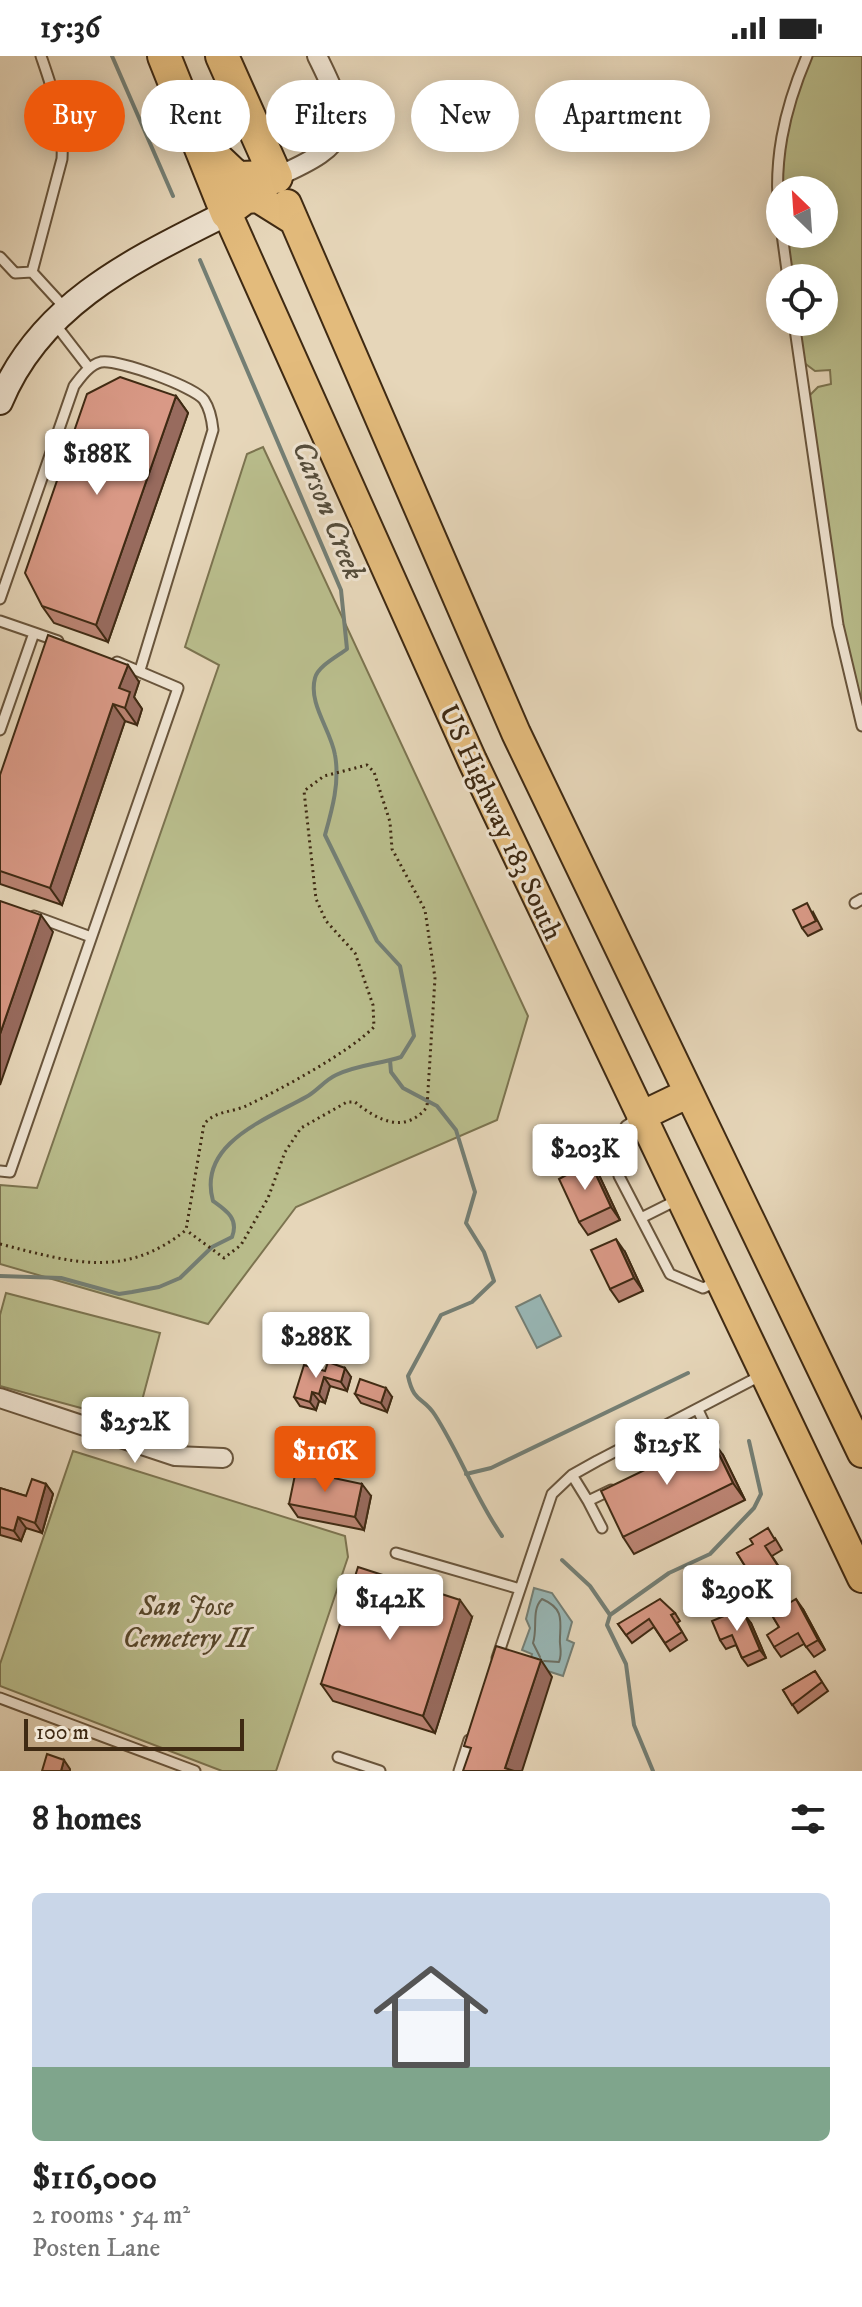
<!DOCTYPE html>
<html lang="en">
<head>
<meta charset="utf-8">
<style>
	:root { --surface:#fff; --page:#f2f2f2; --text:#222; --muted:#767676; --accent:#ea580c }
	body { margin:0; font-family:"IM FELL DW Pica",serif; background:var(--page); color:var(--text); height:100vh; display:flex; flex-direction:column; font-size:30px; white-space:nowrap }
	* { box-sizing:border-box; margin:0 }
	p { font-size:26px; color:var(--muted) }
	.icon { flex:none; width:44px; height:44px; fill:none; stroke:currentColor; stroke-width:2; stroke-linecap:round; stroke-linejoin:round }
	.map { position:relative; height:1715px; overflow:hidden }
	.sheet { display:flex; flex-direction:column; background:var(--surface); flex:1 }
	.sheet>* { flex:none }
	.banner { position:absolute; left:24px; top:24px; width:814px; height:72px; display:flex; gap:16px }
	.needle { width:52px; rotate:335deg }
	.buttons { position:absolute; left:766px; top:120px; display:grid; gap:16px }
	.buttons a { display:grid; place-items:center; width:72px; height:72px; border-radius:50%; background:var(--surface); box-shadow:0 4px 20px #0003; font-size:40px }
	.scale { position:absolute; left:24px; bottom:20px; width:220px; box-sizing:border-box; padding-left:8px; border:4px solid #3f2a13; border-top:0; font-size:22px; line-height:28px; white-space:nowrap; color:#3f2a13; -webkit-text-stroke:6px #efe4d2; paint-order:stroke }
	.price { position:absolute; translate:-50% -68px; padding:0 18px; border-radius:8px; background:#fff; color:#222; font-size:26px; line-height:52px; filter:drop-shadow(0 2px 4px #0008) }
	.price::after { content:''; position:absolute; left:50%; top:48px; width:24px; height:18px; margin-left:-12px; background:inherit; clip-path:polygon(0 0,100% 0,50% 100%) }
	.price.on { background:var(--accent); color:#fff }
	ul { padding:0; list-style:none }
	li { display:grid; align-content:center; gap:16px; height:424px; padding:0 32px }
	li span { display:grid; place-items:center; height:248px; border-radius:12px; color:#555 }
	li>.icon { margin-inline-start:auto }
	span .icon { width:144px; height:144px; fill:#fffc; stroke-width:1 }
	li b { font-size:34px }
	h2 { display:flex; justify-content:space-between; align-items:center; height:96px; padding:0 32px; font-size:34px }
	.tag { padding:0 28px; border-radius:36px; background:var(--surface); box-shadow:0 4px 20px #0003; font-size:28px; line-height:72px }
	.tag.on { background:var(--accent); color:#fff }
	.status { display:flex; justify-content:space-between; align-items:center; height:56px; padding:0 40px; background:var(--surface); direction:ltr }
	.status svg { height:22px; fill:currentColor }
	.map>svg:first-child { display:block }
</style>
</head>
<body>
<div class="status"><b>15:36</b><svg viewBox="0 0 49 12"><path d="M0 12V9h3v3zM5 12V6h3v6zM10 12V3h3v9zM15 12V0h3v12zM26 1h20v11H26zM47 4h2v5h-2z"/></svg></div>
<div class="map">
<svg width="862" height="1715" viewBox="0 0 862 1715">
	<rect width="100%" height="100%" fill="#e6d6b9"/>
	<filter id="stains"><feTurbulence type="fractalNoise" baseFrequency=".0025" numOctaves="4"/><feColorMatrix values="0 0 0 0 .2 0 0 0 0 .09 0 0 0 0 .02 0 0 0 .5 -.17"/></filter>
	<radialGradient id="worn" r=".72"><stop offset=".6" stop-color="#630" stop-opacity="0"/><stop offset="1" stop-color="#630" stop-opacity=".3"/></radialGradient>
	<!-- green -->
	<path fill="#b9bd8c" stroke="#7c7450" stroke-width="2" d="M811 0H862V657L842 568 808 341 818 331 831 328 830 314 815 315 803 306 797 266H824V222H791L784 178H824V134H781C783 86 793 45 811 0Z
		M263 391 528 960 497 1064 296 1151 208 1268 0 1208V1129L37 1132 219 609 185 591 247 398Z
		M6 1237 160 1277 136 1367 0 1330V1259Z
		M73 1395 345 1480 348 1501 276 1715H222L0 1630V1608Z"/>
	<!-- water -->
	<path fill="#98b7b6" stroke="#747f75" stroke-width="2" d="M540 1239 561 1280 537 1292 516 1251Z
		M534 1532 552 1537 572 1566 567 1584 574 1587 563 1620 529 1609 532 1598 522 1594 530 1572 526 1563Z"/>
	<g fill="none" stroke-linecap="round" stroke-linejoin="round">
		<!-- shore -->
		<path stroke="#6c7064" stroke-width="2" d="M540 1601 533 1587C538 1572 531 1554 542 1543 563 1552 561 1563 560 1581 559 1592 563 1595 559 1606L544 1605"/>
		<!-- stream -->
		<path stroke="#747f75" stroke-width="4" d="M112 0 173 140
			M390 1004 391 1016 403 1032 437 1050 456 1074 475 1136 466 1167 484 1196 494 1225 472 1246 441 1259 408 1320C414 1348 423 1340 435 1359 460 1398 475 1441 502 1480
			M0 1220 61 1222 119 1238 132 1236 159 1231 180 1222 212 1191 232 1181C239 1163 227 1155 213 1145 197 1088 265 1064 306 1041 317 1035 325 1024 336 1019 356 1009 380 1008 401 1001L414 980 400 910 377 885 325 779C332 754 340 726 335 699 331 674 308 648 315 622 318 610 338 600 347 593L341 534 200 204
			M466 1418 491 1412 688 1317
			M562 1504 590 1530 610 1559 607 1569 626 1608 634 1669 653 1715
			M610 1559 669 1517 710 1498 754 1452 761 1438 749 1385"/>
		<defs>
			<path id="service" d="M780 167C772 107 784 54 807 0
				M782 178 788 222
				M0 201 15 217 32 216 65 252
				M32 216 62 103C64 65 53 35 41 0
				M794 266 838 569 862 670
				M55 268 89 312
				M0 543 74 330C81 321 89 309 101 306 118 303 195 331 204 344 210 353 212 364 213 374L140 614
				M0 565 58 585
				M0 674 34 577
				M855 847 862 843
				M34 860 91 881
				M638 1062 626 1070 613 1092 619 1120 670 1218 703 1232 716 1226
				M0 1115 10 1116 178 632 117 606
				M641 1162 677 1144
				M698 1354 713 1386 707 1388
				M572 1419 588 1445 611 1434
				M588 1445 602 1472
				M396 1497 520 1533
				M497 1602 552 1438 572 1419 597 1405 760 1320
				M0 1642 195 1715
				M338 1701 380 1715
				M459 1715 469 1684"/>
			<path id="minor" d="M276 121C353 87 354 74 317 0
				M0 1342 175 1400 223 1402"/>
			<path id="secondary" d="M0 346C41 246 136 203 227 157"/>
			<path id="trunk" d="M287 148 516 677 862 1397
				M293 164 258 142 246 143 227 157 472 704 862 1522
				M641 1060 689 1037"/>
			<path id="motorway" d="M164 0 227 157
				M199 86 237 122 276 121 222 0"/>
		</defs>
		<!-- service casing -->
		<use href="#service" stroke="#69553c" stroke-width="13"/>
		<!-- minor casing -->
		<use href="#minor" stroke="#69553c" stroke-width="22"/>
		<!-- secondary casing -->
		<use href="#secondary" stroke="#3f2a13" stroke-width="28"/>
		<!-- trunk casing -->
		<use href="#trunk" stroke="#3f2a13" stroke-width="32"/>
		<!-- motorway casing -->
		<use href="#motorway" stroke="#3f2a13" stroke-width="36"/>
		<!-- path -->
		<path stroke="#3f2a13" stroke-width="3" stroke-dasharray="2 4" stroke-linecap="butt" d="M0 1188C71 1206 124 1224 186 1174L204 1068C216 1054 232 1057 248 1049 283 1032 348 997 374 971L373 949 355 897 326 865 316 843 304 735 324 720 367 709 374 716 390 766 392 793 425 854 435 922 427 1051C405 1079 377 1064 355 1046H347L301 1072 285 1096 268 1142 241 1189 224 1202 186 1174"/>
		<!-- service -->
		<use href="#service" stroke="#efe4d2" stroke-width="9"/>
		<!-- minor -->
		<use href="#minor" stroke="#efe4d2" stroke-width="18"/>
		<!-- secondary -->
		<use href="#secondary" stroke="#efe4d2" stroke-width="24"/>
		<!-- trunk -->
		<use href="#trunk" stroke="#e3bb7c" stroke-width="28"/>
		<!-- motorway -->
		<use href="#motorway" stroke="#e3bb7c" stroke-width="32"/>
	</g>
	<!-- wall -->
	<path fill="#bb8473" stroke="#3f2a13" stroke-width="2" d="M176 340 188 357 108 586 54 567 42 550Z
		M139 626 134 641 142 653 137 669 125 665 62 849 0 828V719Z
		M813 856 822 873 808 880 802 872Z
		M590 1106 599 1119 620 1164 588 1179 579 1166Z
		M625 1196 643 1235 619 1246 610 1233Z
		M325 1315 351 1321 347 1335 330 1330 325 1347 319 1345 316 1354 300 1350 294 1341Z
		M355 1338 392 1341 387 1356 361 1347Z
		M723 1399 745 1444 634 1498 623 1481Z
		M46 1428 53 1438 42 1477 26 1472 21 1485 0 1479V1432L26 1440Z
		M371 1440 364 1474 298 1461 289 1448Z
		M775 1482 782 1494 772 1500 789 1526 777 1532 787 1548 803 1553 825 1594 814 1601 804 1588 781 1601 774 1591 779 1571 770 1556 765 1559 758 1549 745 1510 737 1497Z
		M675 1557 680 1565 677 1567 687 1584 670 1595 654 1571 632 1587 618 1568Z
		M472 1561 435 1677 333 1645 321 1628Z
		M735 1563 751 1567 766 1602 748 1610 742 1602 736 1589 726 1593 720 1584Z
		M815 1615 828 1635 798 1657 783 1634Z"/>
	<!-- shaded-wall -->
	<path fill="#986b5e" stroke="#3f2a13" stroke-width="2" d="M176 340 188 357 108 586 96 569Z
		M128 609 139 626 134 641 142 653 137 669 125 652 119 632Z
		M113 648 125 665 62 849 50 832Z
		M41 859 53 876 0 1029V978Z
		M590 1106 599 1119 620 1164 611 1151Z
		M616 1183 625 1196 643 1235 634 1222Z
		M345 1312 351 1321 347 1335 341 1326Z
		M324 1321 330 1330 325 1347 319 1338Z
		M386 1332 392 1341 387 1356 381 1347Z
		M312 1336 319 1345 316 1354 310 1346Z
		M711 1382 723 1399 745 1444 733 1427Z
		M46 1428 53 1438 42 1477 35 1467Z
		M362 1428 371 1440 364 1474 355 1461Z
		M18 1461 26 1472 21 1485 14 1475Z
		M796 1543 803 1553 825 1594 818 1584Z
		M460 1544 472 1561 435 1677 423 1660Z
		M745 1559 751 1567 766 1602 760 1594Z
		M541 1604 552 1621 522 1715H507L505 1712Z
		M64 1704 70 1713V1715H61Z"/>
	<!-- building -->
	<path fill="#d99986" stroke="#3f2a13" stroke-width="2" d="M120 321 176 340 96 569 42 550 25 517 87 338Z
		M48 579 128 609 119 632 130 636 125 652 113 648 50 832 0 815V719Z
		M0 845 41 859 0 978Z
		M807 847 816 865 802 872 793 854Z
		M590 1106 611 1151 579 1166 559 1123Z
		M616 1183 634 1222 610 1233 591 1194Z
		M328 1306 345 1312 341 1326 324 1321 319 1338 312 1336 310 1346 294 1341 304 1309 325 1315Z
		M360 1323 386 1332 381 1347 355 1338Z
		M711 1382 733 1427 623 1481 601 1435Z
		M296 1414 362 1428 355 1461 289 1448Z
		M32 1423 46 1428 35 1467 18 1461 14 1475 0 1471V1432L26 1440Z
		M768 1472 775 1484 765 1490 782 1516 770 1522 786 1549 796 1543 818 1584 806 1591 798 1577 774 1591 767 1579 779 1571 764 1546 758 1549 740 1516 745 1510 737 1497 753 1488 750 1483Z
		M358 1511 460 1544 423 1660 321 1628Z
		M660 1543 675 1557 671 1559 682 1576 665 1587 649 1563 626 1579 618 1568Z
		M731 1557 734 1563 745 1559 760 1594 742 1602 732 1579 720 1584 712 1565Z
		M496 1590 541 1604 505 1712 514 1715H463L471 1692 464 1690Z
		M815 1615 822 1626 792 1649 783 1634Z
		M47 1698 64 1704 61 1715H42Z"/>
	<g text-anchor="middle" stroke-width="6" stroke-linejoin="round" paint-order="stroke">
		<!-- street labels -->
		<g font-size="28" fill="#3f2a13" stroke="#efe4d2">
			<text transform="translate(502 766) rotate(65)" y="10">US Highway 183 South</text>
		</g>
		<!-- park labels -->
		<g font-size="28" font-style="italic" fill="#57472b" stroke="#efe4d2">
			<text x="186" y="1559">San Jose<tspan x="186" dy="32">Cemetery II</tspan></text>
		</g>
		<!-- water labels -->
		<g font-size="30" font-style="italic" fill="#554d3c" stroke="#efe4d2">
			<text transform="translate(329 454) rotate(68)" y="10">Carson Creek</text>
		</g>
	</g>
	<rect width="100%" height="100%" filter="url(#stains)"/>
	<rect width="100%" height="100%" fill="url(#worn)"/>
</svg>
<div class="buttons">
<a><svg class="needle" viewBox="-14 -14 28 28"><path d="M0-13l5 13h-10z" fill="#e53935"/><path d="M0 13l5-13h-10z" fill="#767676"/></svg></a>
<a><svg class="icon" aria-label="locate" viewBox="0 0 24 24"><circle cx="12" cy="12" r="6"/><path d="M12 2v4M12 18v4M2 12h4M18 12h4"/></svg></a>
</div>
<div class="scale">100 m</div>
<b class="price" style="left:97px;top:441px">$188K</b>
<b class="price" style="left:585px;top:1136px">$203K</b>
<b class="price" style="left:316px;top:1324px">$288K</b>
<b class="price" style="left:135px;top:1409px">$252K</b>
<b class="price" style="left:667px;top:1431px">$125K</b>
<b class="price on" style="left:325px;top:1438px">$116K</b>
<b class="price" style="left:737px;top:1577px">$290K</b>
<b class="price" style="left:390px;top:1586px">$142K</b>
<div class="banner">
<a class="tag on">Buy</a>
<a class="tag">Rent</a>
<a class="tag">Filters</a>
<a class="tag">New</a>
<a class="tag">Apartment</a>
</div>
</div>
<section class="sheet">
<h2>8 homes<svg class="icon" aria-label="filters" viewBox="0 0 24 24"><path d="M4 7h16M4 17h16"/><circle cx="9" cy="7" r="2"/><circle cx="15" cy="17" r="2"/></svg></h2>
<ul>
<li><span style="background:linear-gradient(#c9d6e8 70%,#7fa58c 0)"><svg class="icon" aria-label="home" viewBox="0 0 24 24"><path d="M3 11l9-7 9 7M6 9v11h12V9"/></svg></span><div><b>$116,000</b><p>2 rooms · 54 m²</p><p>Posten Lane</p></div></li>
</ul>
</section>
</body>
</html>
